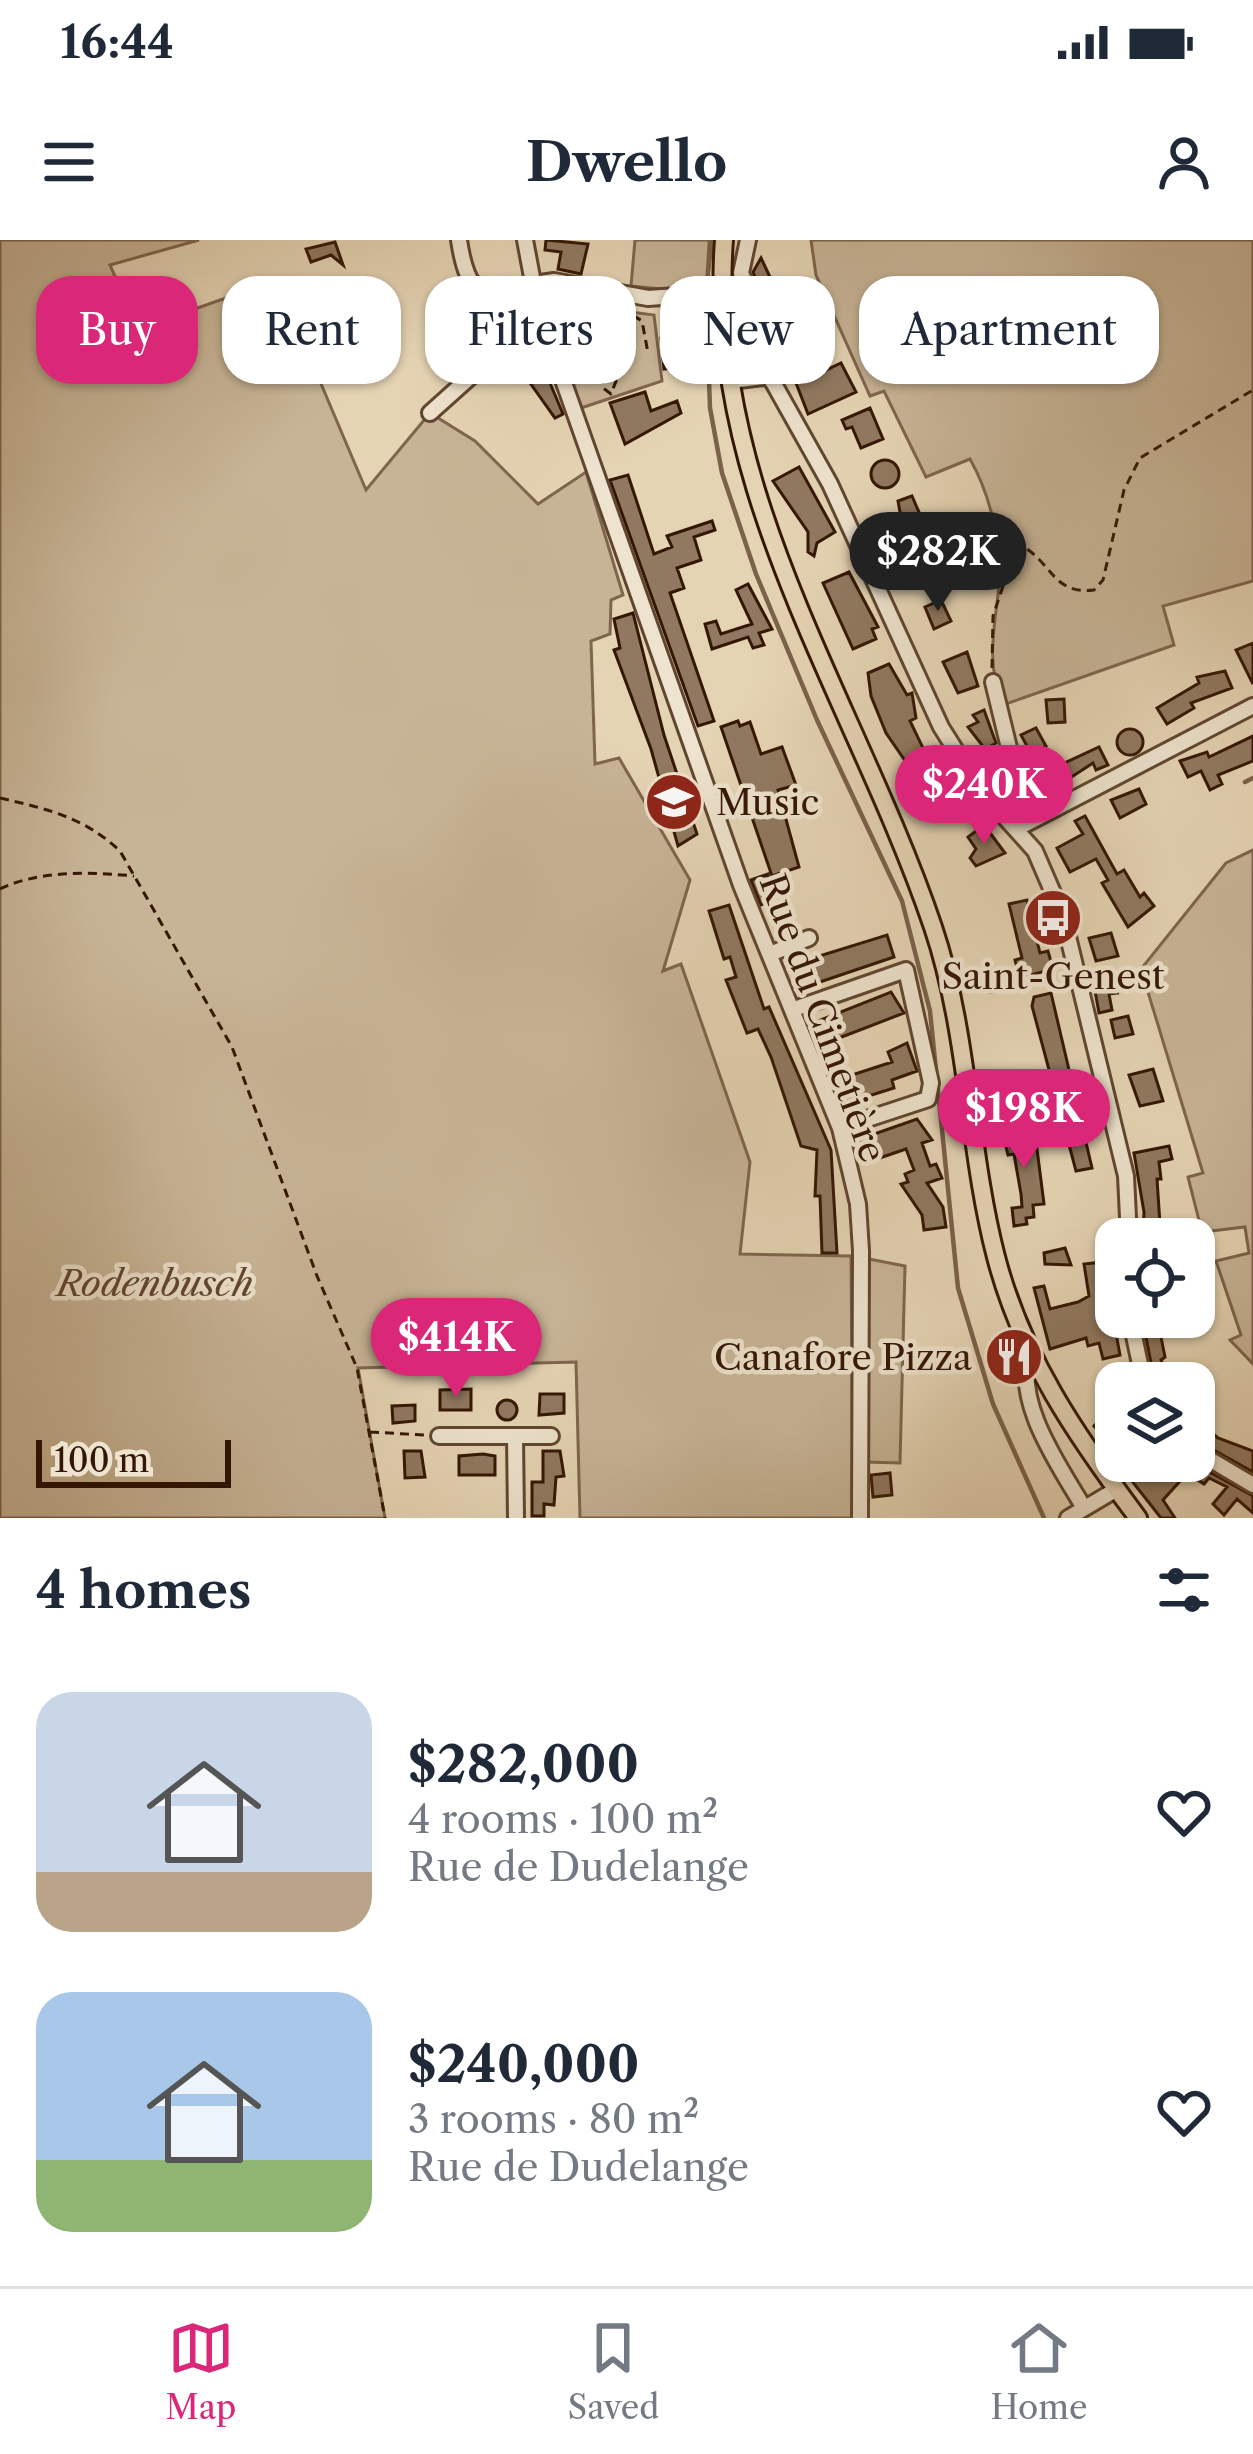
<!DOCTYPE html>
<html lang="en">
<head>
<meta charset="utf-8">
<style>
	:root { --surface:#fff; --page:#f6f6f7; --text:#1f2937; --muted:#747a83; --line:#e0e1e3; --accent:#db2777 }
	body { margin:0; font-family:"Libre Caslon Text",serif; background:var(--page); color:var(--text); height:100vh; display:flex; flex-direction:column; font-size:45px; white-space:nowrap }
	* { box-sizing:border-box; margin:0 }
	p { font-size:39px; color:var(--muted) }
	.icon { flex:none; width:66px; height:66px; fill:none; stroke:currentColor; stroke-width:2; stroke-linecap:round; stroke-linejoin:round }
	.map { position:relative; height:1278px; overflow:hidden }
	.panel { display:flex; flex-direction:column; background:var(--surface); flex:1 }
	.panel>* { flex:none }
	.banner { position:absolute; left:36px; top:36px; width:1182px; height:108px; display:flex; gap:24px }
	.tools { position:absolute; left:1095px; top:978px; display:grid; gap:24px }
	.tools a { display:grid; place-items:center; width:120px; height:120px; border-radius:24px; background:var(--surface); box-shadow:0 3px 9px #0004; font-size:60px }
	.scale { position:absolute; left:36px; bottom:30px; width:195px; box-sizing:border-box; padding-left:12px; border:6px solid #341604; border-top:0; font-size:33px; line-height:42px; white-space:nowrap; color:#341604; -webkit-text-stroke:9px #eee3ce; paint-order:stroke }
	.price { position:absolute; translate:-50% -102px; padding:0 27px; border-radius:42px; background:var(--accent); color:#fff; font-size:39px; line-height:78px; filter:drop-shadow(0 3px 6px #0008) }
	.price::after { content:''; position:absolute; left:50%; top:72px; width:36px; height:27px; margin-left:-18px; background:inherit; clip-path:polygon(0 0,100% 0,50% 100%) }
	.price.selected { background:#222; color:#fff }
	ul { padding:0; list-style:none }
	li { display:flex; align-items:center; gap:36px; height:300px; padding:0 36px }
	li span { display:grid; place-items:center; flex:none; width:336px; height:240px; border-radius:36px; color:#555 }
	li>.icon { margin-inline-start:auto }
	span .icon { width:144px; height:144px; fill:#fffc; stroke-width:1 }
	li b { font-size:51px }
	h2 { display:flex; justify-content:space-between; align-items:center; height:144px; padding:0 36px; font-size:51px }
	.chip { padding:0 42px; border-radius:36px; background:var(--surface); box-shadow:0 3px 9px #0004; font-size:42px; line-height:108px }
	.chip.selected { background:var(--accent); color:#fff }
	.status { display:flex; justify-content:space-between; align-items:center; height:84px; padding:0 60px; background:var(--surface); direction:ltr }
	.status svg { height:33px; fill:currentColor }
	header { display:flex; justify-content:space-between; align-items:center; height:156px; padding:0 36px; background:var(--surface); font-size:54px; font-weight:700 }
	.tab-bar { display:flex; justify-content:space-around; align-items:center; height:168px; border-top:3px solid var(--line); background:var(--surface); font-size:33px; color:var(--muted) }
	.tab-bar a { display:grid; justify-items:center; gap:6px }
	.tab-bar .selected { color:var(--accent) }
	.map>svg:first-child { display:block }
</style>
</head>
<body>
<div class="status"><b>16:44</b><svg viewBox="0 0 49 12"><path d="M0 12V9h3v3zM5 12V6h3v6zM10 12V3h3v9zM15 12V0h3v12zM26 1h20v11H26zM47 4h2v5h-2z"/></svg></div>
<header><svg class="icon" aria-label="menu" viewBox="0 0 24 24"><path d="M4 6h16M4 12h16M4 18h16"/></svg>Dwello<svg class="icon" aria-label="person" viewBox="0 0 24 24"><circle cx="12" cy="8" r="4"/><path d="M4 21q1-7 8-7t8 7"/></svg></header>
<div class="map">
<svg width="1253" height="1278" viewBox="0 0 1253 1278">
	<rect width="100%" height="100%" fill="#e5d4b4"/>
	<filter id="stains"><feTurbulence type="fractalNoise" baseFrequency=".00167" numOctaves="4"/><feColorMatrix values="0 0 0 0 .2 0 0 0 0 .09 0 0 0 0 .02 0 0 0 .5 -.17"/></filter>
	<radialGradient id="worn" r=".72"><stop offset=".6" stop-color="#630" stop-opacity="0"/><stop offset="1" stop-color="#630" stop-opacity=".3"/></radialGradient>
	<!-- green -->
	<path fill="#c7b496" stroke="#7e654d" stroke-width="3" d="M0 0H199L110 25 138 89 277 40 366 250 430 173 475 201 538 264 586 232 623 355 611 360 610 394 591 401 595 524 619 518 690 640 663 731 681 724 750 922 740 1014 851 1016 853 1278H580L576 1122 358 1128 385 1278H0Z
		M635 0H713L707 43 672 50 631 46Z
		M811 0H1253V341L1163 366 1174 405 1003 465C987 426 993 395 998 355 1003 310 992 258 970 219L926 237 884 151 870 156 816 35Z
		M555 62 654 75 662 141 581 168 551 81Z
		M1253 610V1124L1230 1100 1241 1095 1216 1021 1249 1013 1245 987 1202 992 1188 937 1203 933 1141 729 1226 623Z
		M869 1019 905 1026 900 1223 865 1222Z"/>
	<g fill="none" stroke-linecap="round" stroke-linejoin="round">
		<!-- stream -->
		<path stroke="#7a614a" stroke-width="4.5" d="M707 48 710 0
			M706 59 710 168 722 233 756 334 817 480 902 661 930 771 958 1048 993 1164 1044 1278
			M1245 542 1253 538"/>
	</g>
	<!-- building -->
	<path fill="#907960" stroke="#341604" stroke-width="3" d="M546 0 588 4 581 34 558 29 561 12 545 10Z
		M335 2 343 25 331 15 311 22 306 9Z
		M761 18 816 135 841 123 856 152 808 174 753 32Z
		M677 96 680 127 664 129 661 98Z
		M534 105 563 174 555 178 518 126 506 135 499 127Z
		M645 152 651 171 677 161 681 173 625 204 610 163Z
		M870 168 883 199 861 208 852 187 846 189 842 180Z
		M871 234a14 14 0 1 1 28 0a14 14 0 1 1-28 0Z
		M799 227 835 292 817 303 814 316 808 312V292L773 241Z
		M628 235 654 314 672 307 667 296 712 281 715 290 694 297 701 320 677 328 684 348 670 353 714 481 698 486 610 240Z
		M912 256 925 286 904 295 898 261Z
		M929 320 939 343 938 352 921 347 912 327Z
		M849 332 878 387 872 389 876 399 853 409 823 343Z
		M748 344 772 389 759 393 764 405 753 408 748 397 712 409 705 384 716 381 721 394 752 384 736 350Z
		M941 360 951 381 934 389 925 367Z
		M633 373 664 495 697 594 678 606 651 509 614 410 620 408 614 379Z
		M1253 403V444L1236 410Z
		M967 412 978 446 958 453 943 422Z
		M889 424 907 455 912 453 916 478 910 481 936 535 919 541 886 493 871 456 868 433Z
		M1225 431 1232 448 1191 463 1194 468 1167 484 1157 468 1199 443 1197 437Z
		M1064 459 1065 482 1048 483 1046 460Z
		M984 470 996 503 985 509 968 487 978 482 973 475Z
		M738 481 740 486 750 482 761 514 782 507 796 545 778 550 799 627 772 636 721 487Z
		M1036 488 1046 506 1023 517 1027 506 1021 495Z
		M1117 502a13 13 0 1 1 26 0a13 13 0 1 1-26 0Z
		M1253 496V521L1218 535 1222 544 1210 550 1201 531 1188 537 1180 521 1207 512 1209 517Z
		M1099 507 1108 525 1096 530 1093 523 1053 549 1045 532Z
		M1139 549 1146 564 1120 578 1111 560Z
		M1085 576 1117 634 1124 630 1140 657 1144 653 1154 666 1128 687 1102 643 1108 640 1096 619 1070 632 1057 608 1083 594 1075 581Z
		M984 585 1005 613 976 626 970 618 976 609 968 597Z
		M768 634 773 661 761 665 751 640Z
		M1027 660 1040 713 1048 711 1053 729 1020 738 1015 720 1022 718 1009 664Z
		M729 665 764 769 769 767 831 910 837 1013H822L820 956H815L817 910 801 906 771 817 758 789 747 793 726 740 736 737 730 717 724 719 709 671Z
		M1111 693 1118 716 1096 721 1089 698Z
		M887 695 894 717 808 746 800 722Z
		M979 740a12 12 0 1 1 24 0a12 12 0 1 1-24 0Z
		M1108 738 1117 753 1109 754 1112 770 1099 773 1093 740Z
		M891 752 904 773 821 805 813 783Z
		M1051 753 1092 928 1076 931 1032 766 1034 757Z
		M1128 776 1133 794 1115 798 1111 780Z
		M907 803 917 831 892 840 894 848 843 864 834 835 843 831 846 837 892 822 888 812Z
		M1153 829 1163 861 1140 866 1129 835Z
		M1019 878 1026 911 1037 909 1044 964 1033 965 1034 977 1026 978 1027 984 1014 986 1012 968 1022 967 1021 954 1014 914 1008 915 1000 882Z
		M917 879 932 900 922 903 930 926 936 924 942 938 927 943 943 967 946 987 924 990 922 975 901 944 908 942 905 934 914 930 906 909 868 922 860 899Z
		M1169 906 1172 919 1159 922 1161 939H1157L1161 999H1143L1144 972 1134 913Z
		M1065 1008 1071 1025 1045 1024 1044 1013Z
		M1103 1022 1120 1115 1103 1119 1099 1103 1088 1106 1086 1098 1050 1109 1034 1048 1044 1046 1050 1069 1078 1062 1089 1056 1084 1024Z
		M1142 1077H1157L1165 1117 1161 1120 1170 1143H1155Z
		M471 1149V1170H440V1150Z
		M540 1154H564V1173L539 1175Z
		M497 1170a10 10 0 1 1 20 0a10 10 0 1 1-20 0Z
		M1116 1163V1209L1094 1186Z
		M415 1165V1181L393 1183 392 1166Z
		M1194 1178 1218 1198 1253 1211V1232L1194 1199Z
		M404 1211H421L425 1237 405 1238Z
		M543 1211H560L564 1236 556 1237 554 1265 544 1264V1276H532V1242H543Z
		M483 1214 495 1216V1235H459V1216Z
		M1135 1221H1145L1156 1233 1166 1221H1186L1192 1228 1163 1260 1175 1278H1161L1124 1231Z
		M1202 1228 1253 1256V1273L1237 1259 1224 1275 1213 1264 1227 1247 1209 1238 1204 1244 1196 1239Z
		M890 1233 892 1255 873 1257 871 1235Z"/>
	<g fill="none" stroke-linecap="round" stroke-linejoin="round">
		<defs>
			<path id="minor" d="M459 0C467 54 483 65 538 69
				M525 0 538 69 741 645 840 888 858 964 861 1011 860 1278
				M748 0 741 33 784 134
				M534 44 554 41 648 58 721 53
				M721 70 774 144 830 244 941 487 982 552 1035 611 1063 676 1126 936 1129 999
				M730 141 764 137
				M430 173 497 113 544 86
				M993 442 1012 520 1037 578
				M1016 589 1253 466
				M770 714 809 698
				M794 769 906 730 931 843 928 859 840 888
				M1130 1077 1144 1143
				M1030 1110C1013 1162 1059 1225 1084 1268
				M439 1196H515L516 1278
				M515 1196H551
				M1194 1210 1253 1245
				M1068 1278 1117 1249"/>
			<path id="major" d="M724 0C705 250 856 460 933 687 969 794 968 909 996 1017 1022 1117 1077 1197 1138 1278"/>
		</defs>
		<!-- minor casing -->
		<use href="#minor" stroke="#604630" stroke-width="20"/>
		<!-- major casing -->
		<use href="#major" stroke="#341604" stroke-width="22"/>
		<!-- path -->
		<path stroke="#341604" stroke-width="3" stroke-dasharray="9 6" stroke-linecap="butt" d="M568 112 589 110 607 120 632 77
			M607 120 602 147 611 154 634 95V76L642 81 648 113
			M992 428 993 376 1015 310 1024 307C1052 324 1054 355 1094 350L1103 340 1124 250 1140 218 1253 150
			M0 558C47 569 84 577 120 611L232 807 317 1036 357 1128 385 1278
			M0 649C39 630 92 632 134 636
			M370 1192 425 1195"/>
		<!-- minor -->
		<use href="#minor" stroke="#eee3ce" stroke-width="14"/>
		<!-- major -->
		<use href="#major" stroke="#e5d4b4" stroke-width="16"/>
	</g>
	<!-- icons -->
	<defs>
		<symbol id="school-disc" viewBox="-11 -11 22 22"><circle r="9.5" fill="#8f2418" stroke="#eee3ce"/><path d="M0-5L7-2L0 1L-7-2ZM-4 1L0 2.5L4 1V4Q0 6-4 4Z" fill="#fff"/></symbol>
		<symbol id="bus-disc" viewBox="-11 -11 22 22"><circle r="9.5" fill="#8f2418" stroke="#eee3ce"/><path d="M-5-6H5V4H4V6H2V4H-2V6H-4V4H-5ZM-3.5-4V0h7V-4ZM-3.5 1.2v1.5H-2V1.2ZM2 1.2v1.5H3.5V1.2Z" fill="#fff"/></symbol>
		<symbol id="restaurant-disc" viewBox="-11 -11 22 22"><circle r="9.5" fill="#8f2418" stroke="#eee3ce"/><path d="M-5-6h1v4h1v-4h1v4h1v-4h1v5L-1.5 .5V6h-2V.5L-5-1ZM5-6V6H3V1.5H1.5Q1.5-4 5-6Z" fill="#fff"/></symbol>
	</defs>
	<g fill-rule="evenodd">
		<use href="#school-disc" x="641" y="529" width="66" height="66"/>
		<use href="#bus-disc" x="1020" y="645" width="66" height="66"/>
		<use href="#restaurant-disc" x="981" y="1084" width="66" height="66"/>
	</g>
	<g text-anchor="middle" stroke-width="9" stroke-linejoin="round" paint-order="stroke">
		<!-- poi labels -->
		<g font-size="36" fill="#341604" stroke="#eee3ce" text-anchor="start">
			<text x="716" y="575">Music</text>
			<text x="1053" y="749" text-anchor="middle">Saint-Genest</text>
			<text x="972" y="1130" text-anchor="end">Canafore Pizza</text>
		</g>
		<!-- street labels -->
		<g font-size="36" fill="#341604" stroke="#eee3ce">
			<text transform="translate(823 778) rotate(70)" y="13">Rue du Cimetière</text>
		</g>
		<!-- park labels -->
		<g font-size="36" font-style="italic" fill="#604530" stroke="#eee3ce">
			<text x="155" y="1056">Rodenbusch</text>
		</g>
	</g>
	<rect width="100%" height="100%" filter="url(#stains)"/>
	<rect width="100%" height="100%" fill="url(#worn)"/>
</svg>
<div class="tools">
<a><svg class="icon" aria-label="locate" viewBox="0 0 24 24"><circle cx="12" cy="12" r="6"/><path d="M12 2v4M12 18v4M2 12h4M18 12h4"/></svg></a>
<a><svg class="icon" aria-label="layers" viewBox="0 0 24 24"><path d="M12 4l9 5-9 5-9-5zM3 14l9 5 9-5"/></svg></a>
</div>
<div class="scale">100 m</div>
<b class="price selected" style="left:938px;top:374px">$282K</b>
<b class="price" style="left:984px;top:607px">$240K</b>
<b class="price" style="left:1024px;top:931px">$198K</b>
<b class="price" style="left:456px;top:1160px">$414K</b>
<div class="banner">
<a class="chip selected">Buy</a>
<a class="chip">Rent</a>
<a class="chip">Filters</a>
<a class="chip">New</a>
<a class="chip">Apartment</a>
</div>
</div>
<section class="panel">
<h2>4 homes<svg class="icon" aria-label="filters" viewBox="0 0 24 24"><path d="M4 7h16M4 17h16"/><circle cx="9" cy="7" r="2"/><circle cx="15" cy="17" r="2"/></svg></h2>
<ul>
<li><span style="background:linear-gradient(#c9d6e8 75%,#b9a48a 0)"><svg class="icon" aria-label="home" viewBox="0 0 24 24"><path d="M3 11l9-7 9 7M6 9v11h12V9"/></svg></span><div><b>$282,000</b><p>4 rooms · 100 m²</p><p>Rue de Dudelange</p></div><svg class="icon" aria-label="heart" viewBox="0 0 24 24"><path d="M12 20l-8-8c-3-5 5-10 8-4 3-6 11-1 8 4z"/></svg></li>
<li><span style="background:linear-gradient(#a9c7e8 70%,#8fb573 0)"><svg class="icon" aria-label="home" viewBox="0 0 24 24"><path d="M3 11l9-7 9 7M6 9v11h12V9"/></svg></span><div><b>$240,000</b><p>3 rooms · 80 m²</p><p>Rue de Dudelange</p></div><svg class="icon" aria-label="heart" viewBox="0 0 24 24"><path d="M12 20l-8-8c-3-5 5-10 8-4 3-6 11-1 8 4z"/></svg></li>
</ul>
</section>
<nav class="tab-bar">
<a class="selected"><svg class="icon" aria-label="map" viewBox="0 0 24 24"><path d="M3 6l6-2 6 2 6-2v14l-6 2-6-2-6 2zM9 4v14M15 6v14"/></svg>Map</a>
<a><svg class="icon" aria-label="saved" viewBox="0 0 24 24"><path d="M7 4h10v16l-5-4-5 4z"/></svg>Saved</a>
<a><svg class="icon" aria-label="home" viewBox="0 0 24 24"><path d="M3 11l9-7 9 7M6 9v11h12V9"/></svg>Home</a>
</nav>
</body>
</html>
